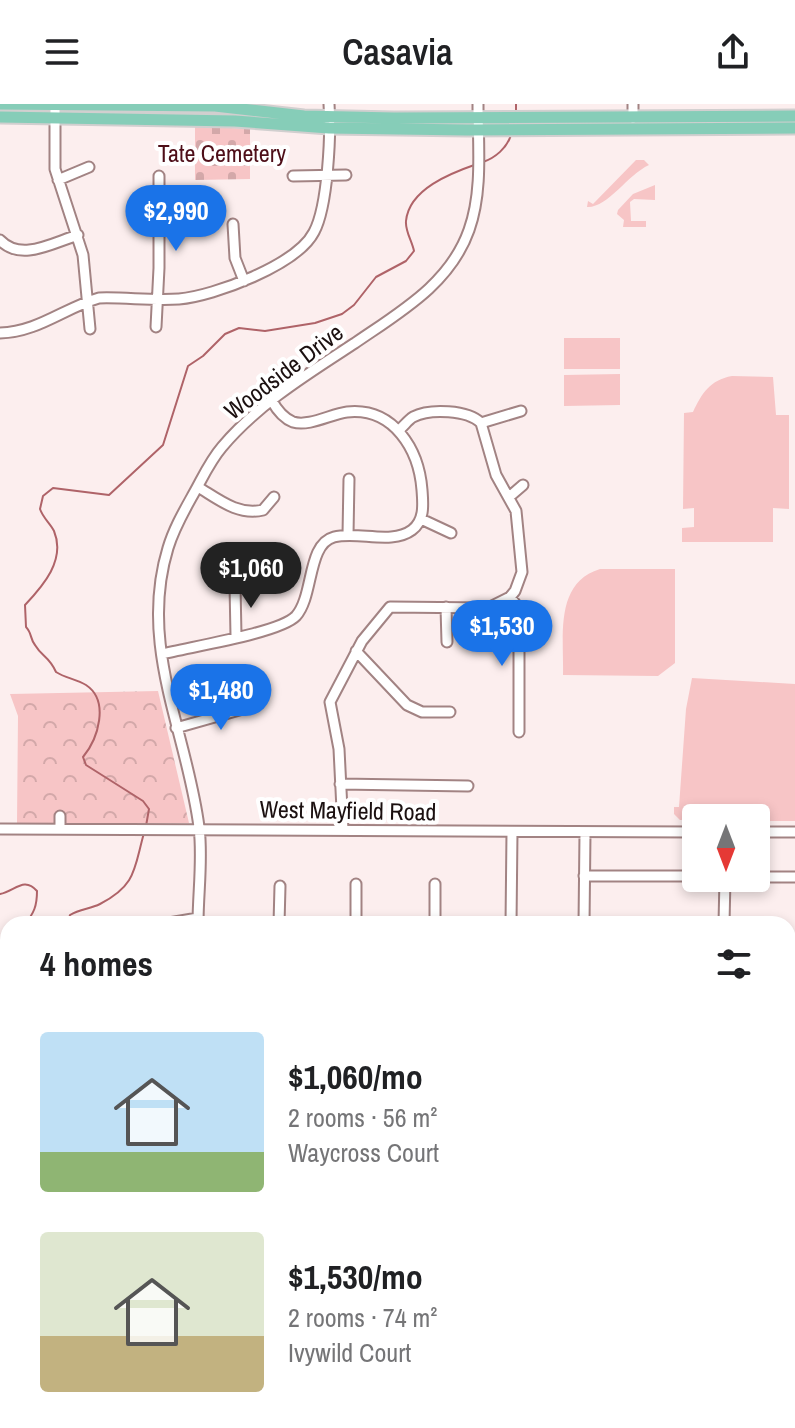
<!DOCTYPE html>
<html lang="en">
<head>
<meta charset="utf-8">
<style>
	:root { --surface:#fff; --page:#f2f2f2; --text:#202124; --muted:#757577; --accent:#1a73e8 }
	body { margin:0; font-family:"Archivo Narrow",sans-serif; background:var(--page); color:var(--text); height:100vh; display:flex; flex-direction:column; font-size:30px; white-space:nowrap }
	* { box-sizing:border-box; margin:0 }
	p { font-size:26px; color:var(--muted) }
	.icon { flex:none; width:44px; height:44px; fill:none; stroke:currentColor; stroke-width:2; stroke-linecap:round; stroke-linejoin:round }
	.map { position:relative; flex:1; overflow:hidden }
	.side { position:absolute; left:0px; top:812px; width:796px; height:512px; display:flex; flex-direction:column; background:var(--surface); border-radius:24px 24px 0 0; box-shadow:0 4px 12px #0003 }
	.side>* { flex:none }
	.needle { width:52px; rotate:180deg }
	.controls { position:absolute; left:682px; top:700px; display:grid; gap:16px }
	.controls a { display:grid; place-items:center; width:88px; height:88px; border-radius:8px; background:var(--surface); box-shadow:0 4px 12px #0003; font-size:40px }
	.price { position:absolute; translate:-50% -68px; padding:0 18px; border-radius:28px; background:var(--accent); color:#fff; font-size:26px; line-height:52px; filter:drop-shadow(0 2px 4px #0008) }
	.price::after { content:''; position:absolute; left:50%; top:48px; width:24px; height:18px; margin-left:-12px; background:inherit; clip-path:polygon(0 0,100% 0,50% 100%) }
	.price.current { background:#222; color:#fff }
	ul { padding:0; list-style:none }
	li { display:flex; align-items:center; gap:24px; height:200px; padding:0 40px }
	li span { display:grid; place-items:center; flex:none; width:224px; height:160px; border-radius:8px; color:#555 }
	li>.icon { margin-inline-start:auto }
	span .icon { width:96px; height:96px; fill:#fffc; stroke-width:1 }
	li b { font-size:34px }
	h2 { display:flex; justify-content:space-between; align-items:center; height:96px; padding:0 40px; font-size:34px }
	header { display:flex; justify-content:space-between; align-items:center; height:104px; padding:0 40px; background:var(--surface); font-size:36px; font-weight:600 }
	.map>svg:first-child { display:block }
</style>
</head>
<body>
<header><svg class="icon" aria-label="menu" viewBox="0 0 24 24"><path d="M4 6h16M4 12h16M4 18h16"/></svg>Casavia<svg class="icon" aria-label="share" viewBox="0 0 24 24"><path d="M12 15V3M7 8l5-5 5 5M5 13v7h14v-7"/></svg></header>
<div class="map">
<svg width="795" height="1324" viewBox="0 0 795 1324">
	<defs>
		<pattern id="cemetery-stones" width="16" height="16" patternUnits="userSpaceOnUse" patternTransform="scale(2)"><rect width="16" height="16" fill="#f7c5c6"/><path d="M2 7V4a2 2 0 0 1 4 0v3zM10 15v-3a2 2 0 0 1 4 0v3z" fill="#d3a8a9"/></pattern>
		<pattern id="park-crowns" width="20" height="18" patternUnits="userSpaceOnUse" patternTransform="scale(2)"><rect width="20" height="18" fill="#f7c5c6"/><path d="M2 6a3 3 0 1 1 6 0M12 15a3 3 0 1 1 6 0" fill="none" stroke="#d3a8a9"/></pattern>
	</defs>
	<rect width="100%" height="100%" fill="#fceeee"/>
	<!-- grass -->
	<path fill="#f7c5c6" d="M636 56H644L649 61C627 71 608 104 587 103L588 97 593 100Z
		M655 81V96L634 95 630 98 631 117H646V123H623L624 116 617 110 618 106 633 90Z
		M564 234H620V265H564Z
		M620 270V301L564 302V271Z
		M732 272 773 273 776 311H789V405L773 404V438H682V424L694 423V404L683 405 684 309 693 308C702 289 710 276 732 272Z
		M600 465H675V559L658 572 563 571C564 533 554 479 600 465Z
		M692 574 795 580V717H756V714L680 716 674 710V703H679L686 605Z"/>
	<!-- cemetery -->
	<path fill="url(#cemetery-stones)" d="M195 22 250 25V75L195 76Z"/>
	<!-- park -->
	<path fill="url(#park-crowns)" d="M158 587 189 719H17L18 612 10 590Z"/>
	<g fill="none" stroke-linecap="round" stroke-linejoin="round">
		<!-- stream -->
		<path stroke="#af6368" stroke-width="2" d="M516 0V9
			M483 58C495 54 507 44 511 31
			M146 722 149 705 143 697 86 661 83 653C98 635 110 597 86 581 76 575 65 574 56 568 49 552 42 553 35 541 30 535 32 529 26 523L25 501C43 482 66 456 54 427 50 419 43 414 40 405L43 392 53 384 109 391 163 341 188 262 203 252 225 230 239 224 265 227 315 219 342 210 354 201 376 173 406 157 414 147C412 137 405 127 406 117 409 85 451 69 477 60
			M0 790C15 787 24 772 37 787 37 802 34 809 25 820
			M67 820 70 811C80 805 90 805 100 800 137 781 134 764 144 729"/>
		<defs>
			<path id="minor" d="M633 0V14
				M55 1V65L83 151 90 225
				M293 72 346 71
				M58 76 89 63
				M233 120 235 154 244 177
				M0 136C21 158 52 139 78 131
				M156 223 159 164V72
				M0 229C38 228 64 204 99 194 125 193 152 197 179 195 214 192 297 161 314 128 328 102 331 30 329 0
				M481 319 521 307
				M198 383C218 395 238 412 263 406L274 393
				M509 393 523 381
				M421 415 451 429
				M348 431 349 375
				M235 481 236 532
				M510 493 519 504V628
				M446 503 447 538
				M356 547 407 601 422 608H450
				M162 550C189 543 280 529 296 512 314 492 307 440 334 433 358 427 392 441 412 426 425 416 423 400 422 386 419 346 394 303 347 308 331 310 309 323 293 318 283 314 277 306 272 297
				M176 624 257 601
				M340 680 468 682
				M60 712V725
				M0 725 696 728
				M343 726 339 645 330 598 362 537 390 503 488 504 510 493 515 487 522 468 516 407 496 371 481 319C468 306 430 304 413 313 408 316 404 322 399 326
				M756 728H795
				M584 772H696
				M756 773H795
				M356 780V820
				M163 820 198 814
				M198 820C198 788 203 755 199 723 187 628 138 542 168 444 174 424 184 407 194 389 203 373 210 357 222 343 258 300 309 269 355 239 400 208 450 180 469 126 483 87 478 41 478 0
				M279 820 280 782
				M435 820V780
				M511 820 512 728
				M584 820 585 729
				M724 820 725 774
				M788 899 795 895
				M0 910 8 906
				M0 976 8 977
				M0 1051H8
				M0 1132 8 1131
				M0 1200 8 1201
				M0 1275 8 1276
				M164 1316 166 1324
				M247 1316 249 1324
				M694 1316 732 1320
				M414 1324 421 1316
				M504 1324 509 1316
				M628 1324 632 1316"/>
			<path id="major" d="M0 0 215 2 304 12 394 14 795 12
				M0 13 235 17 329 24 467 26 795 24"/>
		</defs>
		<!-- minor casing -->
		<use href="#minor" stroke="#a28383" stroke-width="13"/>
		<!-- major casing -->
		<use href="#major" stroke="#d1cfcf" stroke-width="15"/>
		<!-- minor -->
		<use href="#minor" stroke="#fff" stroke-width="9"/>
		<!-- major -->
		<use href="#major" stroke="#86cdb8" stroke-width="11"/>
	</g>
	<g text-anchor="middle" stroke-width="8" stroke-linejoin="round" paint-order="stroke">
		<!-- park labels -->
		<g font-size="24" fill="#4e0e18" stroke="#fff">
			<text x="222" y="58">Tate Cemetery</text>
		</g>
		<!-- street labels -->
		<g font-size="24" fill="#1b1010" stroke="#fff">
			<text transform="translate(284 268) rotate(-37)" y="8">Woodside Drive</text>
			<text transform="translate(348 707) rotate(1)" y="8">West Mayfield Road</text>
		</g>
	</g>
</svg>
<div class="controls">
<a><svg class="needle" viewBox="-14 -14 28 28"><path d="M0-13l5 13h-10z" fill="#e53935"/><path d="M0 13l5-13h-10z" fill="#757577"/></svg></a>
</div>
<b class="price" style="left:176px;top:149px">$2,990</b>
<b class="price current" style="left:251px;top:506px">$1,060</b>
<b class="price" style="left:502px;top:564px">$1,530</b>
<b class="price" style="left:221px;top:628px">$1,480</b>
<section class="side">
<h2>4 homes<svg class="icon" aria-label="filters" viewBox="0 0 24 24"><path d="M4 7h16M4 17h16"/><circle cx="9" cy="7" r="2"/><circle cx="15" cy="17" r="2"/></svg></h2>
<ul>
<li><span style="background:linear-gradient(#bfe0f5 75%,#8fb573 0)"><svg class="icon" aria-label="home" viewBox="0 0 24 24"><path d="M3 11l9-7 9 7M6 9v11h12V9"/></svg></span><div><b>$1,060/mo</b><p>2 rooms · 56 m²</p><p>Waycross Court</p></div></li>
<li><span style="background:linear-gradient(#dfe7d0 65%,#c2b280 0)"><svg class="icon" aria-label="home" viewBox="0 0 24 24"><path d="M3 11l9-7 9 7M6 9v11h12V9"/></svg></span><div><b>$1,530/mo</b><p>2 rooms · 74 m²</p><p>Ivywild Court</p></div></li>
</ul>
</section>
</div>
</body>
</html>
